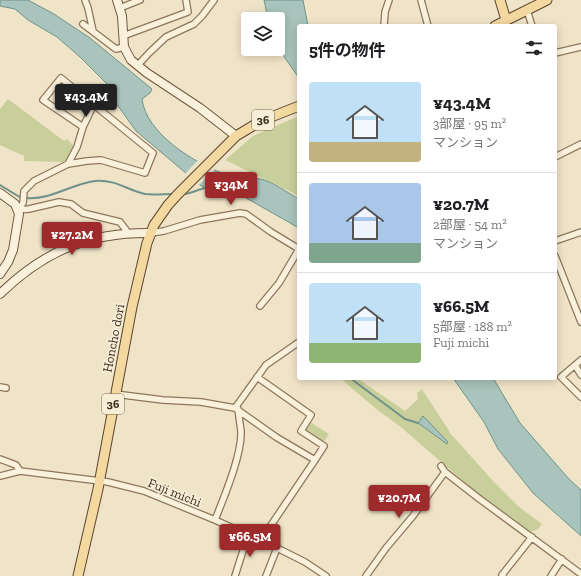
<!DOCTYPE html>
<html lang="ja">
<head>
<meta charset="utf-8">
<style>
	:root { --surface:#fff; --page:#f6f6f6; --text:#202124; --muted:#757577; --line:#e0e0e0; --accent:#9e2a2b }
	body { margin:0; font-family:"Zilla Slab","Noto Sans JP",serif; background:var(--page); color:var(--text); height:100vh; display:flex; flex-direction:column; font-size:15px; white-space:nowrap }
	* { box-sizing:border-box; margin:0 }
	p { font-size:13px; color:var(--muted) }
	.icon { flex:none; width:22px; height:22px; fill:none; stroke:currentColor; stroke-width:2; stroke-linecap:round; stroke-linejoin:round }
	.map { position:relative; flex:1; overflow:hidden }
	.details { position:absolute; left:297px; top:24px; width:260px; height:356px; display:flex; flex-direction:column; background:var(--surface); border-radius:4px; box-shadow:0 2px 10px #0003 }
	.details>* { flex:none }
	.controls { position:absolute; left:241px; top:12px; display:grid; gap:8px }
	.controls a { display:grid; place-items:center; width:44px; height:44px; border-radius:4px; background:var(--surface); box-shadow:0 2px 10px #0003; font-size:20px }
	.price { position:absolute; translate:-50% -34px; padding:0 9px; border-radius:4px; background:var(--accent); color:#fff; font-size:13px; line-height:26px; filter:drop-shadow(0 1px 2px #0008) }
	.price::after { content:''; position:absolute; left:50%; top:24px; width:12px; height:9px; margin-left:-6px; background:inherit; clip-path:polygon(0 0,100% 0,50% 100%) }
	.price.selected { background:#222; color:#fff }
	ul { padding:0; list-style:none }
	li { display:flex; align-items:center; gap:12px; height:100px; padding:0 12px }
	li+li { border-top:1px solid var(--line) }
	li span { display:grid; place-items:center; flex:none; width:112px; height:80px; border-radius:4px; color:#555 }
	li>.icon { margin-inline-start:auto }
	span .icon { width:48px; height:48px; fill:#fffc; stroke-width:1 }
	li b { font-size:17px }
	h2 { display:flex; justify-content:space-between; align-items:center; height:48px; padding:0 12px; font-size:17px }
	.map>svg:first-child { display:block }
</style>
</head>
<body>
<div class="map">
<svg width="581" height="576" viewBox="0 0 581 576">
	<rect width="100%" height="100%" fill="#f0e4c8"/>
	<!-- green -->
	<path fill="#c9cf9b" d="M8 99 64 141 67 139 75 147 71 155 64 162 24 161V156L0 145V109Z
		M299 116V196L225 160 253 136Z
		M340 378H357L405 411 418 399 417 393 422 389 451 434 494 482 518 506 542 524 538 529 529 533 464 482 402 428 375 408Z
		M310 422 329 434 323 443 304 431Z"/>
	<!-- water -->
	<path fill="#a9c4bc" stroke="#6f938a" d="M0 0H28L54 14 90 38 152 89 150 93 142 99C146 133 193 162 222 173 229 176 239 178 246 178 251 179 256 178 261 179 273 182 288 193 299 199V228L232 190 213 191 208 190 200 185 136 131 113 99 111 88 80 57 57 37 28 20 15 9 0 6Z
		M264 0H303L308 26H299V78L278 48V19H268Z
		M453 378H493L520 423 569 479 581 490V536L533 493 498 449 484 422Z
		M423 416 448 442 447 444 418 423Z"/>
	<!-- pier -->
	<path fill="#f0e4c8" d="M199 159 216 168 198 186 184 175Z"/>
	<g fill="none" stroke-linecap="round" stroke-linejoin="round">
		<!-- stream -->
		<path stroke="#6f938a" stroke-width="2" d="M0 185 23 199
			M183 194C191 194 198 189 206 188
			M27 198C51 200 71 184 95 181 115 179 127 190 145 194 154 195 164 194 173 194
			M350 378 405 419 418 423"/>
		<defs>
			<path id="street" d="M85 0 88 8 93 31
				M421 0 428 26
				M120 8 140 0
				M527 10 532 26
				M83 24 116 49 124 47
				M384 26 385 12 389 0
				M123 36 188 12 186 0
				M555 53 581 47
				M137 66 149 53 166 37 194 24 202 16 214 0
				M83 127 94 104
				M555 157 581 144
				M18 210 23 203 24 191 34 181 68 164 87 161 101 160 145 173 153 153 61 78 43 100 83 127 77 147 68 164
				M18 210 29 209 59 202 71 204 83 213 120 222 129 234
				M151 233 164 231 200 220 240 213 246 214 271 232 299 249
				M555 241 581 232
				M555 256 581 322
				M260 306 279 283 299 249
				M581 360 561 377 581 397
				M575 365 581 375
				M257 377 311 415 301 431 324 446 315 460
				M0 387 6 388
				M115 394 163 400 201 402 235 408 276 437 315 460 261 540
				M235 408 266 365 299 342
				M0 459 16 465 20 471
				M441 466 445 472 477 497 581 574
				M0 476 20 471 108 482 144 491 215 520 277 548 305 562 326 576
				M215 520C224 497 242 455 241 431 240 424 239 417 238 409
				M235 576 248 535
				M266 576 277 548
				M366 576 386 548 413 516 445 472
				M503 576 502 575 532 537
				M551 576 562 559"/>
			<path id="secondary" d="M117 0 122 16 124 47 131 60 147 73 200 108 236 136
				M0 193 15 204 19 214 13 250 8 262 0 274
				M0 294C44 251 89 232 151 233"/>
			<path id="primary" d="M500 0 506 20
				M495 26 547 0
				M78 576 98 489 132 307 147 243 154 225 168 205 178 194 236 136 261 121 299 106"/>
		</defs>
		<!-- street casing -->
		<use href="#street" stroke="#8d765c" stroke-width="8"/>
		<!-- secondary casing -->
		<use href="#secondary" stroke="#6f573f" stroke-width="10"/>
		<!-- primary casing -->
		<use href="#primary" stroke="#5b4430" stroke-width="11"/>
		<!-- street -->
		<use href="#street" stroke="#faf1dc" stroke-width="5.5"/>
		<!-- secondary -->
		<use href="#secondary" stroke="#faf1dc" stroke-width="8"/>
		<!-- primary -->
		<use href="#primary" stroke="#f3d9a0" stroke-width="9"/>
	</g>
	<g text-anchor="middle" stroke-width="3.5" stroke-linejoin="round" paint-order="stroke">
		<!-- shield labels -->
		<g fill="#f7eed8" stroke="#756857" stroke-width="1">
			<rect x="252" y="110" width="22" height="20" rx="3"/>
			<rect x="102" y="394" width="22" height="20" rx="3"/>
		</g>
		<g font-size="12" font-weight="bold" fill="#3d2e20">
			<text x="263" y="124">36</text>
			<text x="113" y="408">36</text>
		</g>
		<!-- street labels -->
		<g font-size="13" fill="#3d2e20" stroke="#f7eed8">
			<text transform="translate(113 338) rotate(-79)" y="5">Honcho dori</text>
			<text transform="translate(175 492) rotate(22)" y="5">Fuji michi</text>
		</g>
	</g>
</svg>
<div class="controls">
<a><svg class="icon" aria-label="layers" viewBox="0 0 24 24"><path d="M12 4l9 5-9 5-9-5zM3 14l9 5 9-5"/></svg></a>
</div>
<b class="price selected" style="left:86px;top:118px">¥43.4M</b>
<b class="price" style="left:231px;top:206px">¥34M</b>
<b class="price" style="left:72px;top:256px">¥27.2M</b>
<b class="price" style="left:399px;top:519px">¥20.7M</b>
<b class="price" style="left:250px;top:558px">¥66.5M</b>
<section class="details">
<h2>5件の物件<svg class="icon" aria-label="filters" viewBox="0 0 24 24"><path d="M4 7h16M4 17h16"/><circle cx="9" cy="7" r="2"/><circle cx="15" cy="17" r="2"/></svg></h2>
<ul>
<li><span style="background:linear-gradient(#bfe0f5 75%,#c2b280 0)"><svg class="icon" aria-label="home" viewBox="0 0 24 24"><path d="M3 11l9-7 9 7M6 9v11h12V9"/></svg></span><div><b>¥43.4M</b><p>3部屋 · 95 m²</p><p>マンション</p></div></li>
<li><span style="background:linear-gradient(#a9c7e8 75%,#7fa58c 0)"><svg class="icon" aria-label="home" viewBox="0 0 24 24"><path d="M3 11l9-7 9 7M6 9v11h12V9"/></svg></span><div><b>¥20.7M</b><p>2部屋 · 54 m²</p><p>マンション</p></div></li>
<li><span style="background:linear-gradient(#bfe0f5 75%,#8fb573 0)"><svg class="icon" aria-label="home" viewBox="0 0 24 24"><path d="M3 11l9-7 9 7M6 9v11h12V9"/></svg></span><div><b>¥66.5M</b><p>5部屋 · 188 m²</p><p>Fuji michi</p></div></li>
</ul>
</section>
</div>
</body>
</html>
